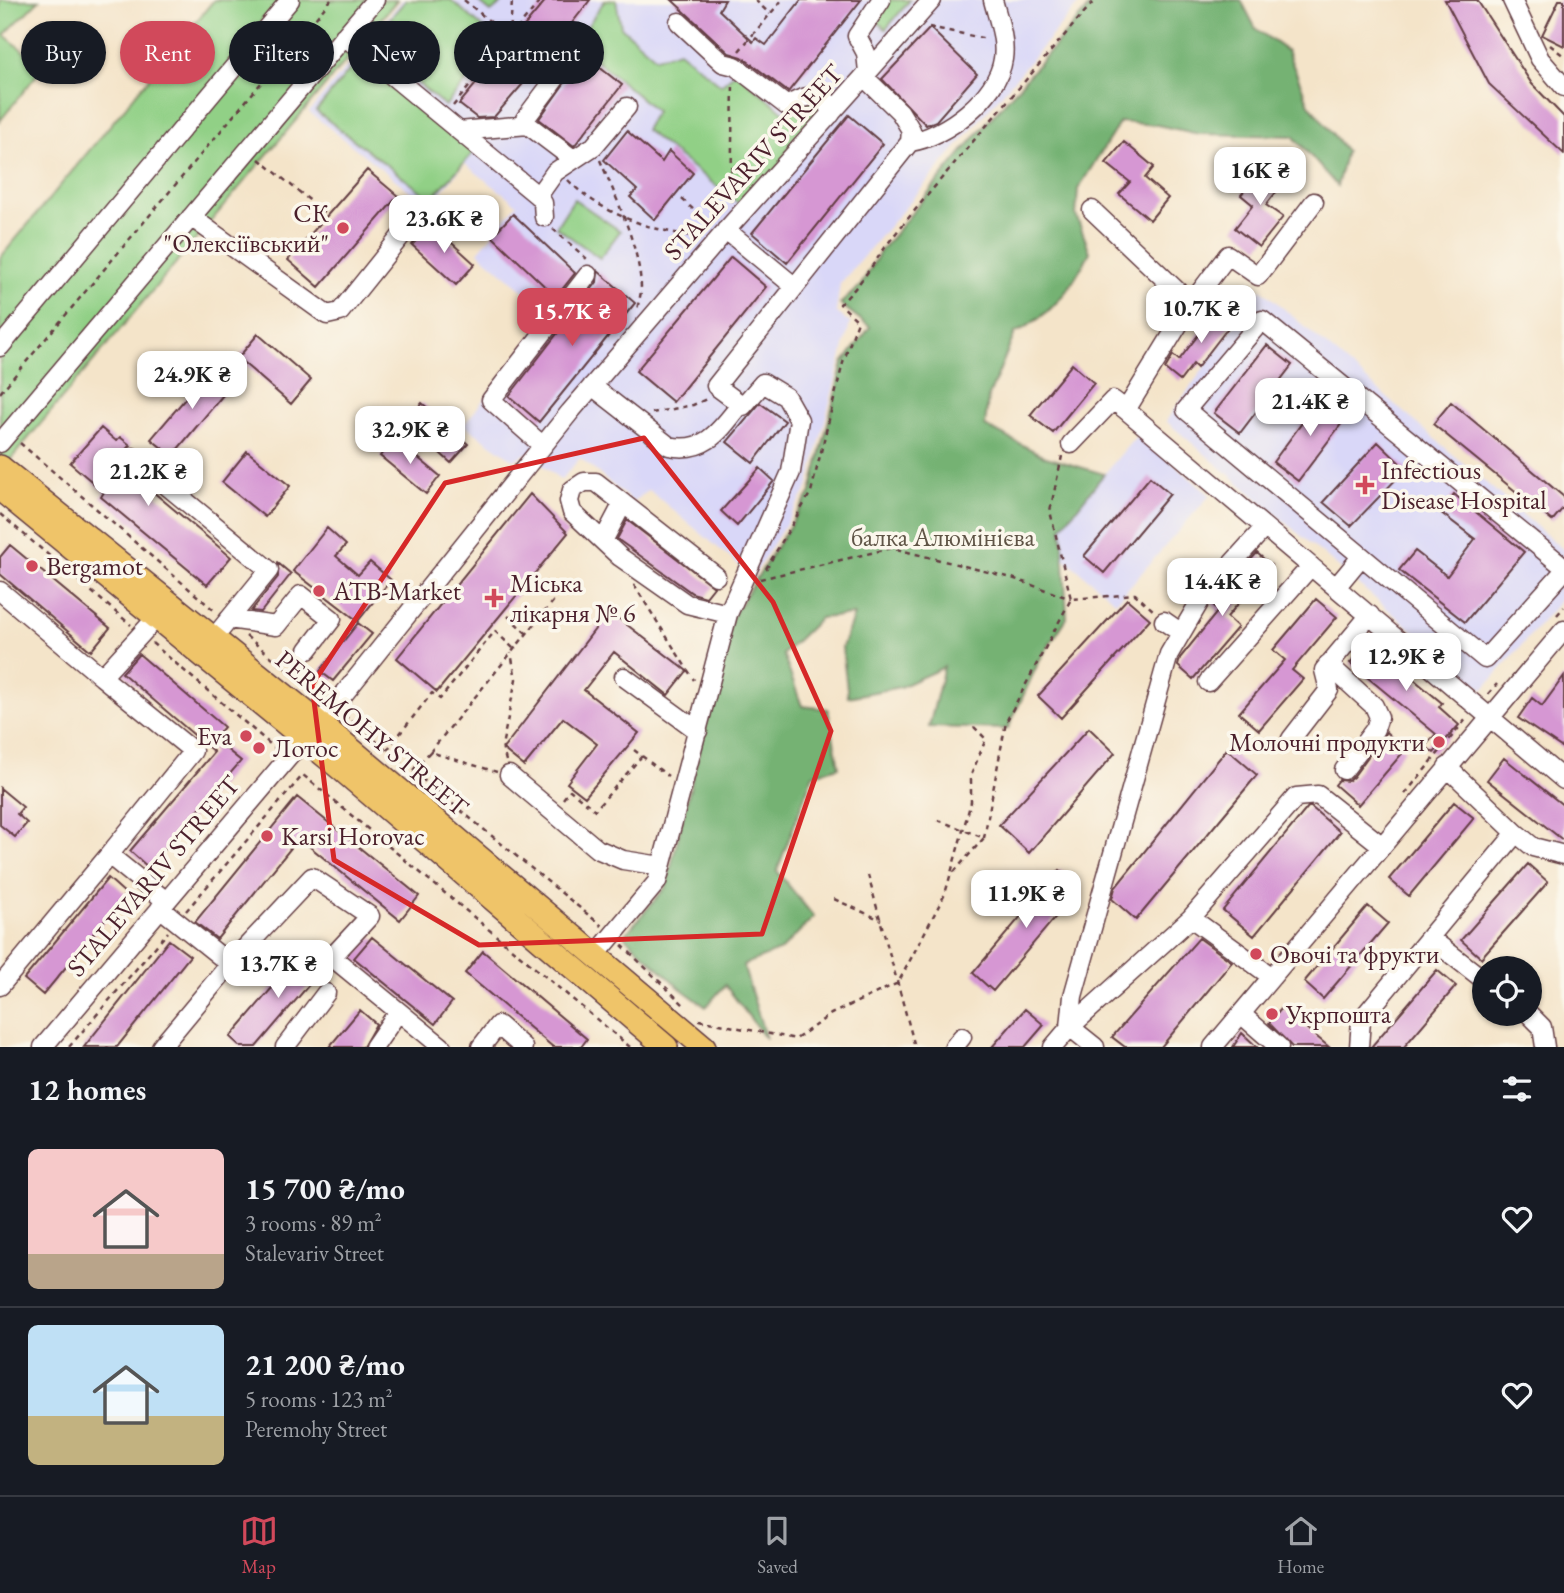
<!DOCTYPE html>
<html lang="en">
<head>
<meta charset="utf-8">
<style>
	:root { --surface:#171b24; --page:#20242c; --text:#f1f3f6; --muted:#9ea1a6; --line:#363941; --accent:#d1495b }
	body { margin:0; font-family:"EB Garamond",serif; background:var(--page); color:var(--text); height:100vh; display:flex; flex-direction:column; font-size:26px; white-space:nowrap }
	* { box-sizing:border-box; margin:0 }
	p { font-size:23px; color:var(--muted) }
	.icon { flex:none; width:38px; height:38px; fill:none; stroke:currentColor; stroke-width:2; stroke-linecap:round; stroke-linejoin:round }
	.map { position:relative; height:1047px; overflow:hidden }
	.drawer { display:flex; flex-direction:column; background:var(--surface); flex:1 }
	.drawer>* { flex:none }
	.banner { position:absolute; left:21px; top:21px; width:700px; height:63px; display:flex; gap:14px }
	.fabs { position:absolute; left:1472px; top:956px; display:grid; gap:14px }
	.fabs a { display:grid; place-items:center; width:70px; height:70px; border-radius:50%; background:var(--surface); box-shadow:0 2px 5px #0004; font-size:35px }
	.price { position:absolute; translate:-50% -60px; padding:0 16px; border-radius:14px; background:#fff; color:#222; font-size:23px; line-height:46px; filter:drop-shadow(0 2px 4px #0008) }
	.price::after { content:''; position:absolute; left:50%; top:42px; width:21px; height:16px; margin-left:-10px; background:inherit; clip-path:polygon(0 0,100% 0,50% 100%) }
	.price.on { background:var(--accent); color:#fff }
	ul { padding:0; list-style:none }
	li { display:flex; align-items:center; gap:21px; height:175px; padding:0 28px }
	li+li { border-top:2px solid var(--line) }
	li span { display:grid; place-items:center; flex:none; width:196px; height:140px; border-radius:10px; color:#555 }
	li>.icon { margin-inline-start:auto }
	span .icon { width:84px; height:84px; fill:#fffc; stroke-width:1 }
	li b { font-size:30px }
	h2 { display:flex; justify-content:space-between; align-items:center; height:84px; padding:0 28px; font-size:30px }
	.pill { padding:0 24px; border-radius:32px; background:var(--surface); box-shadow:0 2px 5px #0004; font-size:24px; line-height:63px }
	.pill.on { background:var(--accent); color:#fff }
	.tab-bar { display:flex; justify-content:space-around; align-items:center; height:98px; border-top:2px solid var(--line); background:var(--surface); font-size:19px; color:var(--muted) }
	.tab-bar a { display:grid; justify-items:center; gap:4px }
	.tab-bar .on { color:var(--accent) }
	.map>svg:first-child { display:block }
</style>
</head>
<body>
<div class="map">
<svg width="1564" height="1047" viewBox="0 0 1564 1047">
	<rect width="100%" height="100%" fill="#fbf7ec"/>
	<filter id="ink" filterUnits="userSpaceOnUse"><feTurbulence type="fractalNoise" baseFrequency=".0143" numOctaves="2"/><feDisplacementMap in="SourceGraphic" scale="14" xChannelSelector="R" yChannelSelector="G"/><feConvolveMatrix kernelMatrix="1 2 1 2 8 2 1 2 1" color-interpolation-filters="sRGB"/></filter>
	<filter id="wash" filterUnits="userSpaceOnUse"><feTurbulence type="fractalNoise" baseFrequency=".00686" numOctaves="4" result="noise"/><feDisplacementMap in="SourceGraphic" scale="28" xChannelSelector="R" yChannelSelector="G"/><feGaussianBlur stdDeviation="1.57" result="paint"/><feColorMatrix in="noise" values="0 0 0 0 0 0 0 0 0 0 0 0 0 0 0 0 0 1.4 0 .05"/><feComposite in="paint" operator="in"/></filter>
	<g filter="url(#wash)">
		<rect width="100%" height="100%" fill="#f4e4c9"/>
		<!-- built -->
		<path fill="#d9d7f8" d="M402 0H1082L840 284 836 312 850 323 808 488 753 577 649 490 633 502 580 458 561 480 527 453 514 460 464 425 550 313 478 252 517 204 465 164 429 206 309 112Z
			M1261 289 1564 550V596L1483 690 1166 421Z
			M1138 434 1210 495 1116 602 1046 543Z"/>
		<!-- green -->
		<path fill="#91d086" stroke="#6e7858" stroke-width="2" d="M0 0H39L4 35 43 67 0 121Z
			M214 0H397L0 472V258Z
			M406 0H451L500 42 445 106 369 43Z
			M476 0H506L491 12Z
			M605 0H616L621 27 656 58 679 51 721 85 736 72 787 115 801 102H818L824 116 743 207 645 130 656 111 576 43Z
			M889 0H910L886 29 874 19Z
			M361 56 474 152 431 199 316 111Z
			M574 199 620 231 600 258 556 227Z"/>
		<!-- forest -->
		<path fill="#74b273" stroke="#5f684f" stroke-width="2" d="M1095 0H1241L1256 29 1287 51 1309 104 1346 151 1337 186 1293 136 1199 134 1157 125 1120 122 1078 189 1076 215 1090 252C1071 289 1053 314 1015 333L988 398 985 426 1046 457 1104 474 1062 527 1067 618 1039 661 1008 729 929 727 944 667 900 687 848 697 842 647 854 615 820 618 783 654 802 706 828 709 839 767 813 774 777 871 814 917 781 950 743 965 766 1039 725 985 706 1007 680 988 624 936 666 887 732 617 811 492 843 363 870 327 840 304 861 285 881 250 983 127Z"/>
		<g id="blocks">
			<!-- building -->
			<path fill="#d697d3" d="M546 0H590L561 37 622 85 574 146 539 119 566 81 565 74 557 68 549 69 541 63 494 117 477 118 459 104Z
				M672 0H725L719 10 753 42 756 38 766 45 801 0H861L788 92 742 57 729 53Z
				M1445 0H1477L1532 84 1564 117V154L1489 84Z
				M1559 0H1564V46L1542 35Z
				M930 28 977 74 936 121 926 125 882 79Z
				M849 115 883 144 787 263 752 233Z
				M627 131 662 162 669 151 693 173 655 220 630 197 637 190 604 160Z
				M1124 142 1154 167 1145 178 1168 198 1150 220 1119 194 1130 182 1106 163Z
				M1264 166 1284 182 1266 205 1283 217 1259 247 1235 228 1253 205 1241 195Z
				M367 170 398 196 319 287 288 260Z
				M513 214 575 273 556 297 492 236Z
				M431 224 475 264 456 285 412 245Z
				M731 257 766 287 673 402 636 371Z
				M598 271 635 303 539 422 509 396 597 282Z
				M1219 308 1234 320 1197 368 1193 364 1180 381 1165 369 1173 355 1179 360Z
				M258 334 311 380 291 404 238 358Z
				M1267 345 1292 365 1240 433 1214 413Z
				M1072 364 1094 383 1053 433 1030 415Z
				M213 366 233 383 172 456 151 439Z
				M1322 396 1348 415 1298 481 1273 462Z
				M1451 402 1564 497V507L1552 521 1433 424Z
				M422 403 468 444 451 463 406 422Z
				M760 403 785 421 753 463 727 442Z
				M101 428 116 441 120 437 130 445 116 461 231 557 207 585 101 497 104 492 70 463Z
				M394 438 440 476 426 494 380 456Z
				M1378 442 1406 469 1351 526 1323 502Z
				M247 451 290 486 265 517 222 482Z
				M760 468 774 481 737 526 721 511Z
				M1150 477 1170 494 1104 573 1084 556Z
				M530 494 568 533 437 692 397 658Z
				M1454 494 1524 552 1465 622 1399 570 1415 551 1447 576 1475 539 1440 512Z
				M627 520 714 587 706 597 692 593 617 539Z
				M327 528 346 545 336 556 358 575 370 562 391 580 358 621 293 571Z
				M10 545 110 628 91 651 0 574V557Z
				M1257 553 1271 565 1227 617 1238 627 1193 679 1178 666 1180 658 1218 611 1212 603Z
				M278 563 291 574 261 612 251 611 278 577Z
				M1127 599 1150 619 1061 718 1038 696Z
				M1316 599 1337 617 1292 670 1303 679 1259 730 1239 713 1285 660 1273 650Z
				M609 611 687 671 668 695 614 652 584 690 639 733 585 797 567 783 597 744 563 718 524 766 503 749Z
				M358 623 372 634 333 681 320 671Z
				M1369 642 1442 703 1439 707 1459 725 1434 753 1425 746 1436 734 1350 663Z
				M139 654 224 727 214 739 241 761 149 868 130 851 214 752 122 673Z
				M1564 676V749L1518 718 1532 698 1542 706Z
				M1089 728 1115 753 1029 853 999 825Z
				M1386 732 1405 750 1358 805 1335 785 1339 780 1348 781 1353 777Z
				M1227 749 1257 775 1136 920 1112 899 1115 888Z
				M1504 758 1564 806V841L1487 780Z
				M0 788 23 807 17 814 27 823 15 837 0 825Z
				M297 797 419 896 400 920 299 838 217 939 195 922Z
				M1454 802 1474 818 1409 896 1389 879Z
				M1308 807H1311L1340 832 1254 936 1223 910Z
				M1528 864 1548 882 1481 958 1461 940Z
				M1060 870 1080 888 993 991 973 973Z
				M108 878 126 894 43 995 24 979Z
				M1368 906 1388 923 1323 999 1304 982Z
				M372 937 452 1002 435 1024 354 958Z
				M1199 938 1232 962 1161 1047H1125L1112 1037Z
				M169 940 190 956 117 1047H84Z
				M307 947 325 966 256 1047H241L230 1037Z
				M483 951 587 1039 581 1047H553L465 973Z
				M1437 970 1456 986 1404 1047H1371Z
				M1282 1008 1329 1047H1292L1269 1023Z
				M1025 1009 1044 1025 1025 1047H992Z
				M360 1010 376 1024 363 1047H329Z
				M1242 1033 1257 1047H1233Z"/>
		</g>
	</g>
	<g filter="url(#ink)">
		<use href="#blocks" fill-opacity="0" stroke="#643d43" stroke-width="2"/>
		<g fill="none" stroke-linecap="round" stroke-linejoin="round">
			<defs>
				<path id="minor" d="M1512 0 1540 59 1564 87
					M679 22 723 63 735 66 787 106C800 98 810 94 825 98L831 114
					M344 36 538 196 543 203 544 217
					M868 72 932 0
					M864 77 900 112 911 130 910 142
					M528 125 525 119 555 79
					M459 131 528 125 573 159
					M538 196 555 172 594 146 627 107
					M1092 210 1191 304 1126 410 1564 780
					M191 217 327 315 340 312 409 226
					M726 230 795 287
					M1191 304 1228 255 1258 276 1314 202
					M0 347 290 0
					M592 386 669 446C706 454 721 429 741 404
					M0 443 375 0
					M1071 444 1113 400 1126 410
					M543 446 491 400 588 275
					M132 457 269 570 213 639
					M603 541 623 503
					M1564 567 1262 320 1186 410 1485 659 1564 571
					M716 576 596 482H584L572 490 569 501 572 512 620 557 687 604 728 614
					M1337 586 1361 557
					M0 591 102 677 157 617
					M229 619 276 626 301 595 332 619 308 650
					M1164 621 1180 632
					M1328 664 1374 706 1379 717 1375 729 1344 770
					M102 677 193 751 109 855 166 901
					M624 677 698 731
					M1208 682 1311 566
					M319 725 570 412 729 227 868 72 866 53 857 36 881 0
					M1291 739 1329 690 1324 670 1370 615
					M509 775 597 849 623 860 661 866
					M1516 833 1533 847 1564 855
					M160 908 230 964 312 877 370 916 332 957 442 1047
					M1191 918 1296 797 1318 795 1381 845
					M1430 938 1484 980
					M595 956 657 882 728 614 791 472 799 420 786 397 763 383 743 406 716 386 910 142C945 137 998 97 1003 59 1006 39 998 19 993 0
					M0 986 109 855
					M1528 1013 1542 1027 1545 1047
					M1241 1014 1279 1047
					M1070 1027 1073 996 1169 654 1203 596 1264 528
					M1070 1027 1191 918 1272 977
					M43 1047 304 739
					M161 1047 230 964
					M285 1047 326 993
					M374 1047 398 1012
					M481 1047 498 1025 523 1047
					M954 1047 962 1037
					M1053 1047 1070 1027 1095 1047
					M1213 1047 1564 630
					M1359 1047 1361 1020 1516 833 1447 767"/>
				<path id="major" d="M0 467 335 736 704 1047
					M0 489 340 768 666 1047"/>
			</defs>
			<!-- minor casing -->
			<use href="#minor" stroke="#643d43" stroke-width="21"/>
			<!-- major casing -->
			<use href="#major" stroke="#643d43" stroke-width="26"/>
			<!-- path -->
			<path stroke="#643d43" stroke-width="2.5" stroke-dasharray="5 5" stroke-linecap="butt" d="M464 0 510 38
				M755 0 770 14
				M929 27 987 39
				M510 38 512 0
				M1550 45 1564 56
				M739 51 782 0
				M453 106 541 0
				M259 159 324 212
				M600 160C615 195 641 250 641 289 641 296 638 303 637 310
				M568 180C601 214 654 232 701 237
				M682 199 710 225
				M731 202 733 83
				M553 229 587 259
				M0 393 331 0
				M652 413 693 405 709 398
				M20 443 216 612
				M1062 456 1050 511 1071 599
				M0 514 131 625
				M766 569 811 492 843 363 858 321 840 304C866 280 882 248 906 221 968 146 1032 73 1095 0
				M760 579 892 548 1012 578 1071 599
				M634 585 694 680
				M1557 615 1564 607
				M508 616 527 634
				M246 636 322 698
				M152 643 277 750
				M1488 694 1497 684
				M344 715 602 926
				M387 750 432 693 440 699 495 631 514 649
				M634 750 668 776
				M430 752 556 598
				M506 761 502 746 516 679 511 653
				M413 770 430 752 497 772
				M1405 794 1467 718
				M563 799 570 790 595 810 642 756
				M938 820 984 838 953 873
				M984 838 1006 722 1071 599 1135 594 1154 611
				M868 875 915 1047
				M834 899 881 920
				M186 911 303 775 630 1047
				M622 945 685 1006
				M699 1020 796 1039 831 1014 898 983 945 894 971 802V775L986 739 973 726
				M69 1047 168 932"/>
			<!-- minor -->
			<use href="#minor" stroke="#fff" stroke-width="18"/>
			<!-- major -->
			<use href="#major" stroke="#efc469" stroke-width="23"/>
		</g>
	</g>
	<!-- marked area -->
	<path fill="none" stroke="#d62828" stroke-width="5" stroke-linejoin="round" d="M644 438 773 602 831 731 762 934 479 945 334 860 312 685 445 483Z"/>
	<!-- markers -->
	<g fill="#d1495b" stroke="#fbf7ec" stroke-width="2.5">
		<circle cx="343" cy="228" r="7"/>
		<path d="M1361.5 474.5h7v7h7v7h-7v7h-7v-7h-7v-7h7z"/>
		<circle cx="32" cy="566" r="7"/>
		<circle cx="319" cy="591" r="7"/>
		<path d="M490.5 587.5h7v7h7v7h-7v7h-7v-7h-7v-7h7z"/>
		<circle cx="246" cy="736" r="7"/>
		<circle cx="1439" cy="742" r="7"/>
		<circle cx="259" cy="748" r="7"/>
		<circle cx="267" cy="836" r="7"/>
		<circle cx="1256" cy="954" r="7"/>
		<circle cx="1272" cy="1014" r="7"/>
	</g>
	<g text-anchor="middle" stroke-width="7" stroke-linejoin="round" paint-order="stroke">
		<!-- street labels -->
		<g font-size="26" fill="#4a1f2b" stroke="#fbf7ec">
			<text transform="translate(753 162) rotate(-48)" y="9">STALEVARIV STREET</text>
			<text transform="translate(372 733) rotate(40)" y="9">PEREMOHY STREET</text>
			<text transform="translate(153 876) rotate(-50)" y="9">STALEVARIV STREET</text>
		</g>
		<!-- poi labels -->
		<g font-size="26" fill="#4a1f2b" stroke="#fbf7ec" text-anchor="start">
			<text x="329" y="222" text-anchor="end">СК<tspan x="329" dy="30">"Олексіївський"</tspan></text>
			<text x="1381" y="479">Infectious<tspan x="1381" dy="30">Disease Hospital</tspan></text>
			<text x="46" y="575">Bergamot</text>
			<text x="510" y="592">Мiська<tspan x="510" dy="30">лiкарня № 6</tspan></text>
			<text x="333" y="600">ATB-Market</text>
			<text x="232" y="745" text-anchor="end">Eva</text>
			<text x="1425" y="751" text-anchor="end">Молочні продукти</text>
			<text x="273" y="757">Лотос</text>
			<text x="281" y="845">Karsi Horovac</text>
			<text x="1270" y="963">Овочі та фрукти</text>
			<text x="1286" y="1023">Укрпошта</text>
		</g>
		<!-- park labels -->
		<g font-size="26" fill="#5f5446" stroke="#fbf7ec">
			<text x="943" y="546">балка Алюмінієва</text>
		</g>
	</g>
</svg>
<div class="fabs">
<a><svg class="icon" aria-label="locate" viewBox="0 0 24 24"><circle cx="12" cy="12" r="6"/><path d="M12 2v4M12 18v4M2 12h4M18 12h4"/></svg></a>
</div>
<b class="price" style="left:1260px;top:207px">16K ₴</b>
<b class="price" style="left:444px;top:255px">23.6K ₴</b>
<b class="price" style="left:1201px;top:345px">10.7K ₴</b>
<b class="price on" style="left:572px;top:348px">15.7K ₴</b>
<b class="price" style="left:192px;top:411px">24.9K ₴</b>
<b class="price" style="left:1310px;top:438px">21.4K ₴</b>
<b class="price" style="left:410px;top:466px">32.9K ₴</b>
<b class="price" style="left:148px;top:508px">21.2K ₴</b>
<b class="price" style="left:1222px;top:618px">14.4K ₴</b>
<b class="price" style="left:1406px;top:693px">12.9K ₴</b>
<b class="price" style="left:1026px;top:930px">11.9K ₴</b>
<b class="price" style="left:278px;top:1000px">13.7K ₴</b>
<div class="banner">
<a class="pill">Buy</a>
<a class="pill on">Rent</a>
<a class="pill">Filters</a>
<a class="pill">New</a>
<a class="pill">Apartment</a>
</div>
</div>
<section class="drawer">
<h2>12 homes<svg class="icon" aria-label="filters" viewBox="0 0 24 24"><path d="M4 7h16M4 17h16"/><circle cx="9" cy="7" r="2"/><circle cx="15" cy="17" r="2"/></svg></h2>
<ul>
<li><span style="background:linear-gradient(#f6c9c9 75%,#b9a48a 0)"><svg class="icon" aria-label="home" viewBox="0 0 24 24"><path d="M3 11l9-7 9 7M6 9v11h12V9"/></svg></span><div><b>15 700 ₴/mo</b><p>3 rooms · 89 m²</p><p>Stalevariv Street</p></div><svg class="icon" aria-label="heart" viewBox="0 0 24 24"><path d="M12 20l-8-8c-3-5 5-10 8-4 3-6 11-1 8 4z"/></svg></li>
<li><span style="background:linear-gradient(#bfe0f5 65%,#c2b280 0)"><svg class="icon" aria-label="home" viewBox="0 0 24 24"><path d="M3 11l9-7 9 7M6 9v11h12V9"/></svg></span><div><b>21 200 ₴/mo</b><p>5 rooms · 123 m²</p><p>Peremohy Street</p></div><svg class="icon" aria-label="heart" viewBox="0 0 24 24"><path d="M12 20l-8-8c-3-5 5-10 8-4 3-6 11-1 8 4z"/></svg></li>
</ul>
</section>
<nav class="tab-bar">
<a class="on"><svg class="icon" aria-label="map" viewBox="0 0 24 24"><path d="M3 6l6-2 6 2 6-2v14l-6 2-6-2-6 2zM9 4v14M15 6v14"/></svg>Map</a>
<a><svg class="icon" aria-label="saved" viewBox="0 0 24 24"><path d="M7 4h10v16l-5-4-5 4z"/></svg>Saved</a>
<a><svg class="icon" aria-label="home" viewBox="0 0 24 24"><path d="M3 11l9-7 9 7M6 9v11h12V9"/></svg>Home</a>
</nav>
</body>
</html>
